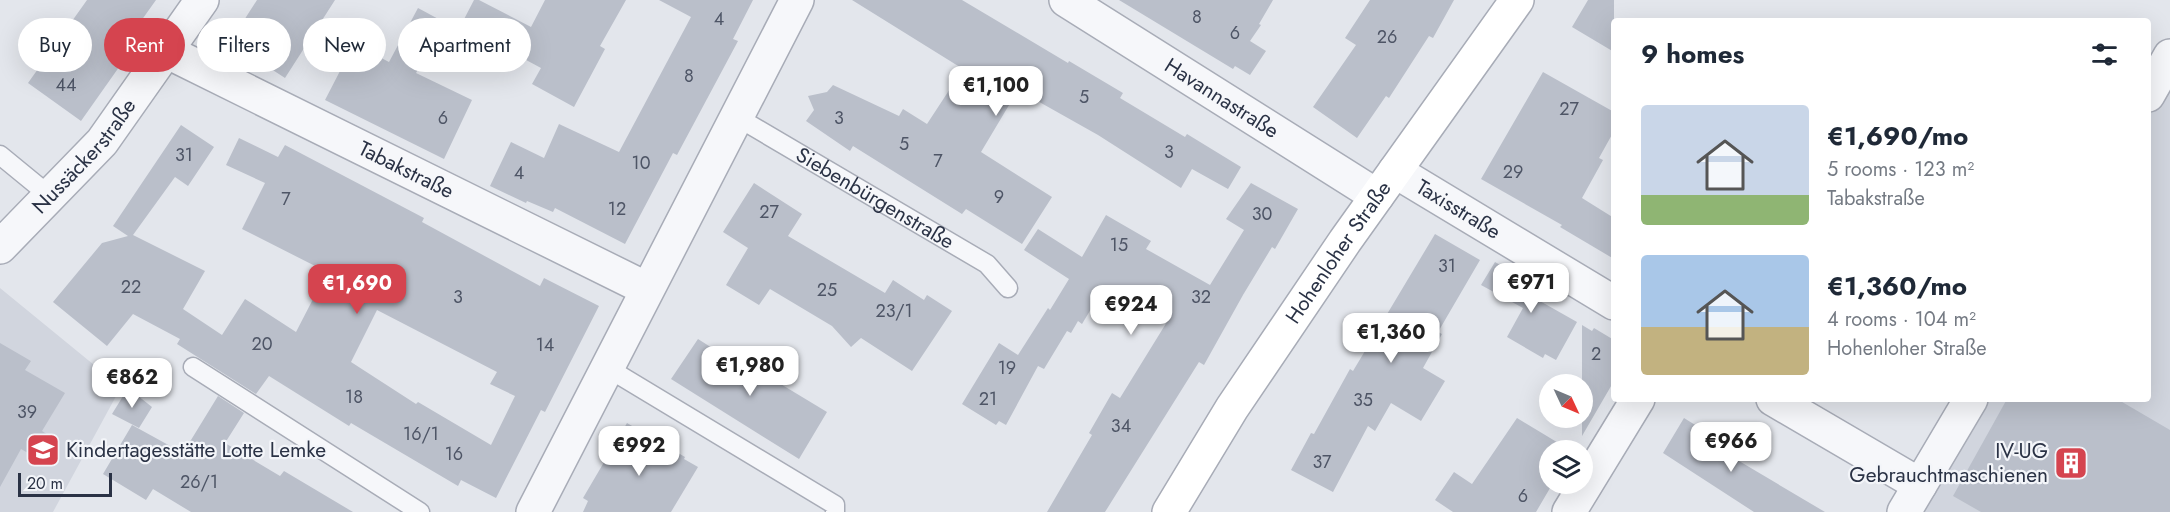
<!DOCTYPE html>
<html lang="en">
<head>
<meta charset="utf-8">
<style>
	:root { --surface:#fff; --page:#f2f2f3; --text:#1f2937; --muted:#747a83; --accent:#d5444f }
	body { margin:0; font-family:Jost,sans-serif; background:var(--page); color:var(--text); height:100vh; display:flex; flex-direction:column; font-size:22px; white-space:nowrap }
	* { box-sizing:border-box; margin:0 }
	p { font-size:20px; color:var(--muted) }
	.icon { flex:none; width:33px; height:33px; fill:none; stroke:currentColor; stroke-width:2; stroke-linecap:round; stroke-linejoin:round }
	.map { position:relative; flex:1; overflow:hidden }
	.sheet { position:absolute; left:1611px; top:18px; width:540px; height:384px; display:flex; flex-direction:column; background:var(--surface); border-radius:6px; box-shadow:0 6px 24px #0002 }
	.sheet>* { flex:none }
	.top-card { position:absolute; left:18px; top:18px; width:570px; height:54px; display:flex; gap:12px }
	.needle { width:39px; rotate:134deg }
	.controls { position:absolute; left:1539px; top:374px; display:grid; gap:12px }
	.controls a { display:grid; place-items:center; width:54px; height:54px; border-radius:50%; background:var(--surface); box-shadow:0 6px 24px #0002; font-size:30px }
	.scale { position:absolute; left:18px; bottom:15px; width:94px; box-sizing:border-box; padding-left:6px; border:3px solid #2a3245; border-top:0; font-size:16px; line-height:21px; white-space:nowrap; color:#2a3245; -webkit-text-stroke:4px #f3f5f9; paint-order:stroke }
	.price { position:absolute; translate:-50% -51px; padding:0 14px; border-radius:12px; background:#fff; color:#222; font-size:20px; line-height:39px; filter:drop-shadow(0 2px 3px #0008) }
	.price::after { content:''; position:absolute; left:50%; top:36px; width:18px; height:14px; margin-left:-9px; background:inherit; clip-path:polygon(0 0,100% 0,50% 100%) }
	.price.on { background:var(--accent); color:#fff }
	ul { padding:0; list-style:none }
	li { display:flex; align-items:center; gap:18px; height:150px; padding:0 30px }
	li span { display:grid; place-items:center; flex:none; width:168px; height:120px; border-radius:6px; color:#555 }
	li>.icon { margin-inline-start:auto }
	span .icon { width:72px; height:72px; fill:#fffc; stroke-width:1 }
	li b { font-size:26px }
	h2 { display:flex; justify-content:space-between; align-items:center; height:72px; padding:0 30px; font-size:26px }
	.chip { padding:0 21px; border-radius:27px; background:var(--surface); box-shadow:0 6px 24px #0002; font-size:21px; line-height:54px }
	.chip.on { background:var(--accent); color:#fff }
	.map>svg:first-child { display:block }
</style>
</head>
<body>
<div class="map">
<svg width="2170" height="512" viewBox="0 0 2170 512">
	<rect width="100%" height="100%" fill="#e3e6ec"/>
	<!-- built -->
	<path fill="#d1d5de" d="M2170 75V512H1917L1982 399H2148V112Z
		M0 288 121 387 53 512H0Z"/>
	<!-- building -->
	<path fill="#babfca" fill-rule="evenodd" d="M87 0H156L141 21 148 26 81 121 28 83Z
		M257 0H335L285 78 230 42Z
		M474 0H479L531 27 545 0H626L600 46 605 49 574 107 532 84 541 68 461 25Z
		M659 0H753L733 39 738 41 677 155 673 153 625 244 555 208 553 212 527 201 526 203 490 186 511 142 544 158 559 124 619 152 691 17Z
		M852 0H962L1068 63 1069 61 1123 93 1120 98 1185 137 1187 134 1241 167 1228 189 1192 169 1181 188 1098 135 1018 90 981 152 1052 197 1022 244 966 209 962 214 853 146 850 151 806 121 814 110 808 96 827 92 833 85 899 116 903 109 927 124 963 69Z
		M1119 0H1273L1259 24 1261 25 1250 41 1266 51 1250 75 1235 66 1233 69Z
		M1370 0H1454L1433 38 1429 36 1389 98 1386 96 1357 138 1313 107 1356 45 1345 38Z
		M1588 0H1614V52L1572 27Z
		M418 8 444 22 416 73 472 100 444 159 325 100 354 44 389 62Z
		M1543 72 1614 112V131L1599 158 1603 160 1582 198 1614 218V259L1560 227 1562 225 1481 179Z
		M181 125 214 147 188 186 175 177 133 235 205 271 183 309 222 335 245 299 296 332 327 272 242 229 265 183 226 165 239 138 278 157 285 145 424 218 422 222 540 286 544 278 599 306 545 412 541 410 496 498 461 480 458 486 351 423 349 426 269 376 256 394 177 344 180 339 133 314 107 346 53 302 102 243 128 236 113 226ZM377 310 497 372 490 384 515 396 491 445 418 402 416 404 351 362Z
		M754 183 802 214 788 236 885 293 893 280 924 300 927 295 952 311 912 371 861 338 851 347 832 326 770 289 759 305 726 285 748 248 723 232Z
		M1251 183 1298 209 1275 249 1272 247 1243 295 1204 365 1199 362 1105 512H1047L1092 435 1089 433 1112 393 1120 398 1170 317 1122 289 1111 307 1097 299 1082 324 1078 321 1071 333 1067 331 1044 369 1038 366 1006 425 999 421 996 425 962 404 999 343 1018 355 1048 308 1050 310 1069 279 1024 250 1038 229 1082 257 1106 215 1151 241 1146 249 1210 285 1244 230 1226 219Z
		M1435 234 1480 260 1438 332 1442 334 1423 368 1445 381 1421 421 1391 403 1375 431 1368 426 1333 492 1291 470 1311 433 1314 434 1350 369 1353 371Z
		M1495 262 1537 286 1531 296 1577 322 1556 360 1545 354 1543 358 1507 337 1523 308 1481 285Z
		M1582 325 1592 331 1594 328 1614 340V381L1582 436Z
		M698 339 720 353 723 349 827 412 799 459 671 379Z
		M0 343 31 361 25 370 65 393 42 431 54 439 42 461 21 449 0 487Z
		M128 388 152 407 139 428 112 414Z
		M218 396 244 413 225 443 280 476 284 471 353 512H191L153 489 146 500 103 474 132 425 183 453Z
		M2007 399H2117L2170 430V512H1981L1953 496Z
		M1517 418 1570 450H1550V483H1553L1536 512H1453L1435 500 1454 472 1472 484Z
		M1684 418 1716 438 1712 445 1825 512H1754L1663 453Z
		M627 423 685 457 684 459 698 467 671 512H583L588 501 583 498Z"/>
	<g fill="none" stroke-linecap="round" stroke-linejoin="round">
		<defs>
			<g id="lane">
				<path id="s1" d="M737 117 987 264 1008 288"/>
				<path d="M0 155 50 196"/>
				<path d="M193 367 420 512"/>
				<path d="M606 367 835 505V512"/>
			</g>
			<g id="street">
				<path id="s2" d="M1066 0 1377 196"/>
				<path id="s3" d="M166 51 647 289"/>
				<path d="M2148 95 2170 56"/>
				<path id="s4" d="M1395 171 1614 303"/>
				<path id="s5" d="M0 247 102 142 202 0"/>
				<path d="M1773 399 1920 485"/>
				<path d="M533 512 797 0"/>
				<path d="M1569 512 1638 399"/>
				<path d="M1904 512 1971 399"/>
			</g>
			<g id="secondary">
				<path id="s6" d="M1169 512 1232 408 1345 241 1517 0"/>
			</g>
		</defs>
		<!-- lane casing -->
		<use href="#lane" stroke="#a8acb7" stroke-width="21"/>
		<!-- street casing -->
		<use href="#street" stroke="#a8acb7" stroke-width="36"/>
		<!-- secondary casing -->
		<use href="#secondary" stroke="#a8acb7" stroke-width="36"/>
		<!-- lane -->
		<use href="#lane" stroke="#f6f7fa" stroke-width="18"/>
		<!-- street -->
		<use href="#street" stroke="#f6f7fa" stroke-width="33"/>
		<!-- secondary -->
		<use href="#secondary" stroke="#fff" stroke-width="33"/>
	</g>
	<!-- icons -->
	<defs>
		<symbol id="school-square" viewBox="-11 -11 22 22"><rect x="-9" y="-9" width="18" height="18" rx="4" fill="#d5444f" stroke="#f3f5f9"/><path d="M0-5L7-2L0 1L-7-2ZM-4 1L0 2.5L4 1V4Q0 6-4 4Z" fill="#fff"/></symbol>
		<symbol id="building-square" viewBox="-11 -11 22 22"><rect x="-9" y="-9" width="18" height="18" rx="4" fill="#d5444f" stroke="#f3f5f9"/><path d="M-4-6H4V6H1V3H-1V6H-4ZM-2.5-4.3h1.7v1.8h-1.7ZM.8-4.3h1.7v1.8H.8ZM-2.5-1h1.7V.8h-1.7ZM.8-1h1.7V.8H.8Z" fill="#fff"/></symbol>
	</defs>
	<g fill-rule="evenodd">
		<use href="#school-square" x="24" y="431" width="38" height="38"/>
		<use href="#building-square" x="2052" y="444" width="38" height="38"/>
	</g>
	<g text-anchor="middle" stroke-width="4.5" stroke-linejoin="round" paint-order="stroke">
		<!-- number labels -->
		<g font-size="18" fill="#4e5566">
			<text x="1197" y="23">8</text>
			<text x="719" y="25">4</text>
			<text x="1235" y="39">6</text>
			<text x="1387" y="43">26</text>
			<text x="689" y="82">8</text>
			<text x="66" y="91">44</text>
			<text x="1084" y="103">5</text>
			<text x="1569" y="115">27</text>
			<text x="443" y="124">6</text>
			<text x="839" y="124">3</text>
			<text x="904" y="150">5</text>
			<text x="1169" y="158">3</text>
			<text x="184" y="161">31</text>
			<text x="938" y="167">7</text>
			<text x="641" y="169">10</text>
			<text x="1513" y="178">29</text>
			<text x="519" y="179">4</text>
			<text x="999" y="203">9</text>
			<text x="286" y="205">7</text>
			<text x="617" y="215">12</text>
			<text x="769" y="218">27</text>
			<text x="1262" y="220">30</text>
			<text x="1119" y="251">15</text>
			<text x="1447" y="272">31</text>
			<text x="131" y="293">22</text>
			<text x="827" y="296">25</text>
			<text x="458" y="303">3</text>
			<text x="1201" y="303">32</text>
			<text x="894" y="317">23/1</text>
			<text x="262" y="350">20</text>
			<text x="545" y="351">14</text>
			<text x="1596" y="360">2</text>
			<text x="1007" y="374">19</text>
			<text x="354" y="403">18</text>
			<text x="988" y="405">21</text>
			<text x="1363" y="406">35</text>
			<text x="27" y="418">39</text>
			<text x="1121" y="432">34</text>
			<text x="421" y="440">16/1</text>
			<text x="454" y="460">16</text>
			<text x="1322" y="468">37</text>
			<text x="199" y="488">26/1</text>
			<text x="1523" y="502">6</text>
		</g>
		<!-- street labels -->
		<g font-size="21" fill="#2a3245" stroke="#f3f5f9">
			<text dy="7" stroke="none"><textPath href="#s2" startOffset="184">Havannastraße</textPath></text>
			<text dy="7" stroke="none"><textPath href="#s5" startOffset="124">Nussäckerstraße</textPath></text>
			<text dy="7" stroke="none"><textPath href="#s3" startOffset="268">Tabakstraße</textPath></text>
			<text dy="7" stroke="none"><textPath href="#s1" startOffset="160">Siebenbürgenstraße</textPath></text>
			<text dy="7" stroke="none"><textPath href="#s4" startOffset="74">Taxisstraße</textPath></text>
			<text dy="7" stroke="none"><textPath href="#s6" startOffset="310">Hohenloher Straße</textPath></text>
		</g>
		<!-- poi labels -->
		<g font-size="21" fill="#2a3245" stroke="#f3f5f9" text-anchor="start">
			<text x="66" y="457">Kindertagesstätte Lotte Lemke</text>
			<text x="2048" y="458" text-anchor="end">IV-UG<tspan x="2048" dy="24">Gebrauchtmaschienen</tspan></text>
		</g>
	</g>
</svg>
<div class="controls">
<a><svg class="needle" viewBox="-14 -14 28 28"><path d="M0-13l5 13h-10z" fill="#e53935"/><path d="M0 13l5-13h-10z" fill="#747a83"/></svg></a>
<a><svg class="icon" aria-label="layers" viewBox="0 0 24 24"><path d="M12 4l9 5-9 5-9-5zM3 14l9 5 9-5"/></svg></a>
</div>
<div class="scale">20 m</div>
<b class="price" style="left:996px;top:117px">€1,100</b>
<b class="price" style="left:1531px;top:314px">€971</b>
<b class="price on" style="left:357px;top:315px">€1,690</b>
<b class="price" style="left:1131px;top:336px">€924</b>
<b class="price" style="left:1391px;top:364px">€1,360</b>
<b class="price" style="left:750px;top:397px">€1,980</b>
<b class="price" style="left:132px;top:409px">€862</b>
<b class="price" style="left:1731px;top:473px">€966</b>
<b class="price" style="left:639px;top:477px">€992</b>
<div class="top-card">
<a class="chip">Buy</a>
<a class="chip on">Rent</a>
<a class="chip">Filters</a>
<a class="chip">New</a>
<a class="chip">Apartment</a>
</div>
<section class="sheet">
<h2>9 homes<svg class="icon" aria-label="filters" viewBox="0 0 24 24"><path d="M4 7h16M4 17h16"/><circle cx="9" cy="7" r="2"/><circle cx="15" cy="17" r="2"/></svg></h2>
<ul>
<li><span style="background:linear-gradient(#c9d6e8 75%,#8fb573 0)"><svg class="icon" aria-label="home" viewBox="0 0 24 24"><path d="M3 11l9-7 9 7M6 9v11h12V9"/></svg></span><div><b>€1,690/mo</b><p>5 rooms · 123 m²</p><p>Tabakstraße</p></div></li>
<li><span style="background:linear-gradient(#a9c7e8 60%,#c2b280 0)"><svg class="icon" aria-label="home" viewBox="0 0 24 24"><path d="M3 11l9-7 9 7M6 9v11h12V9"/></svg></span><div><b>€1,360/mo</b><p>4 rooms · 104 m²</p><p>Hohenloher Straße</p></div></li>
</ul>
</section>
</div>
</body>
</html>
